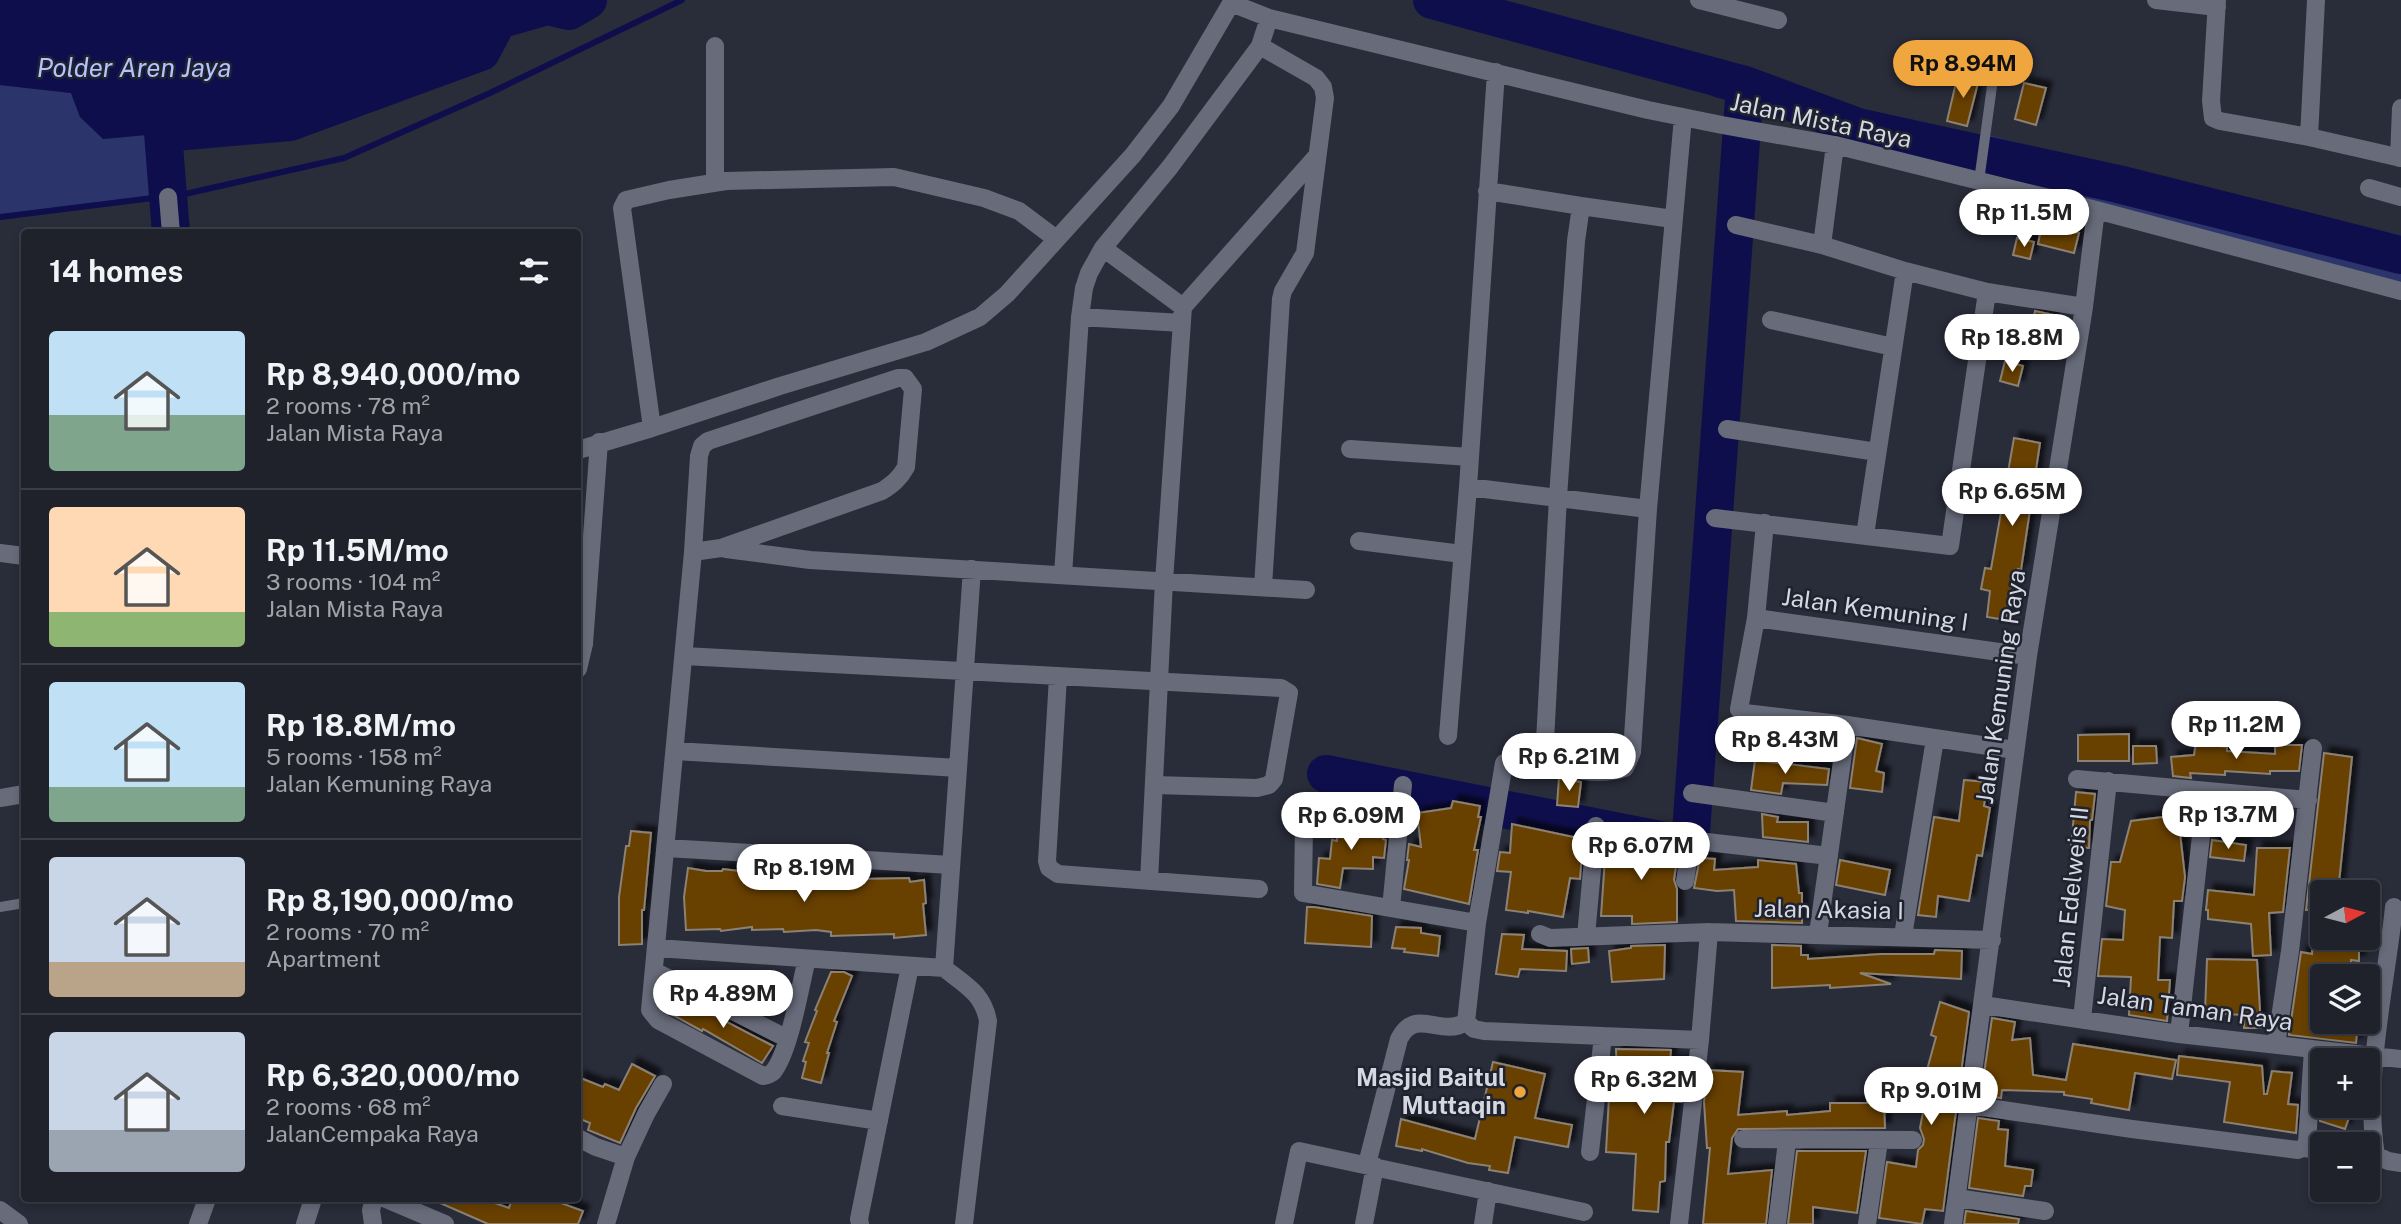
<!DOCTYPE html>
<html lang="en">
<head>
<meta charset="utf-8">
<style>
	:root { --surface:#1f212b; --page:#2c2e37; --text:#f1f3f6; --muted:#a1a3a9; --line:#3c3e47; --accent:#f0a63f }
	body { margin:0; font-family:"Public Sans",sans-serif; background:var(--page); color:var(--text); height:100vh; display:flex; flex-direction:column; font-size:26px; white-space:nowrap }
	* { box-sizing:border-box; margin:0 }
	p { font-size:23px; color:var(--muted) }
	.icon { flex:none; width:38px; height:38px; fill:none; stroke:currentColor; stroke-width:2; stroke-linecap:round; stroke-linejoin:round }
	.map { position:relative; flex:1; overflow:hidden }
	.drawer { position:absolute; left:21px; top:229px; width:560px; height:973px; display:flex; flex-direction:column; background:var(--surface); border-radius:7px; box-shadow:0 4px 10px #0003,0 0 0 2px var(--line) }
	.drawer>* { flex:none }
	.needle { width:46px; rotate:83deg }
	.tools { position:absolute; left:2310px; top:880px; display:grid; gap:14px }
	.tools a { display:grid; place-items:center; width:70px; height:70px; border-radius:7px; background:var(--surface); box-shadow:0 4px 10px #0003,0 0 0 2px var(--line); font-size:35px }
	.price { position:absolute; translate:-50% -60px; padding:0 16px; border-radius:24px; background:#fff; color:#222; font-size:23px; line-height:46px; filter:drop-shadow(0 2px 4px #0008) }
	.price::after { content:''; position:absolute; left:50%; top:42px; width:21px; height:16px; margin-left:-10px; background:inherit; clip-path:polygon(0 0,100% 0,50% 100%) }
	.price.active { background:var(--accent); color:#111 }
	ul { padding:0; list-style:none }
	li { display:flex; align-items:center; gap:21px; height:175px; padding:0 28px }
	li+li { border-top:2px solid var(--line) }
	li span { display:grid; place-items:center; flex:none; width:196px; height:140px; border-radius:7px; color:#555 }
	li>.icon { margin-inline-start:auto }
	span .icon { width:84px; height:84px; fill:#fffc; stroke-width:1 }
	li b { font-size:30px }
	h2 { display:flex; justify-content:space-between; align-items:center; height:84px; padding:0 28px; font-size:30px }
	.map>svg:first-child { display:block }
</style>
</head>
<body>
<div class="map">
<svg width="2401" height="1224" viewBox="0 0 2401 1224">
	<defs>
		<filter id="shadow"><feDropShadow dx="6" dy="-6" stdDeviation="2" flood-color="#0009"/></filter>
	</defs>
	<rect width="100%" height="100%" fill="#292c39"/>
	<!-- green -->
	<path fill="#2c356b" d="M0 85 71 93 80 117 104 139 163 133 168 197 0 217Z
		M1985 134 2120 169 2401 235V291L1979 181Z"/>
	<!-- water -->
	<path fill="#0f0e4d" d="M0 0H588L569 11 547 6 498 20 481 52 290 122 103 139 80 117 71 93 0 85Z"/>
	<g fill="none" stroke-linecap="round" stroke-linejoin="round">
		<!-- stream -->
		<path stroke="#0f0e4d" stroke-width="6" d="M0 217 185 194 344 158 490 93 682 0"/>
		<!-- river -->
		<path stroke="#0f0e4d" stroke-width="38" d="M1721 79 1745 85 1858 127 2118 184 2401 255
			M171 233 163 133 290 122 481 52 498 20 547 6 569 11 588 0
			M1326 774 1690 846 1745 85 1432 0"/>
	</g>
	<!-- building -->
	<path fill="#674000" stroke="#8c8174" stroke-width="2" filter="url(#shadow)" d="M1958 74 1979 79 1967 126 1947 121Z
		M2024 83 2046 88 2036 125 2015 119Z
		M2045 209 2075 216 2071 231 2079 233 2074 253 2038 244Z
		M2017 238 2034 242 2030 259 2013 255Z
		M2035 311 2054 315 2048 354 2028 351Z
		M2005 361 2023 366 2018 386 2000 381Z
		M2014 438 2040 443 2021 570 2018 569 2013 596 2010 595 2006 620 1987 617 1990 591 1981 589 1985 568 1991 569Z
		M2129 734V761H2078V735Z
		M1857 738 1882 744 1876 771 1884 773 1882 792 1850 788Z
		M2196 743 2227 747V751L2275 754V745H2302L2299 771H2270V774L2225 771V775L2190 773 2191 778 2173 776 2171 757 2194 755Z
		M2133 746H2156L2157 763 2133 764Z
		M2324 753 2352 757 2338 892H2322V909L2306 910Z
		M1755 760 1829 769 1827 785 1783 783 1781 794 1751 790Z
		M1559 778 1581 782 1578 807 1557 805Z
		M1964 780 1987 782 1984 806 1990 808 1982 856 1977 855 1969 901 1938 896 1936 917 1918 915 1934 817 1959 821Z
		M2076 792 2095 794 2092 820H2090L2089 848 2071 847Z
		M1453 801 1480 806 1478 817H1481L1474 850H1478L1469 904 1404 889 1409 860H1407L1409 844 1421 847 1417 813 1451 808Z
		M1762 814 1778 817 1777 822H1808V842L1763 837Z
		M2178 815 2185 877 2182 901H2174L2172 938 2160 937 2158 980H2170L2167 1021 2129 1015 2131 977 2098 976 2102 939 2123 940 2125 910 2106 906 2111 862H2120L2131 821Z
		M1337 823 1384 826 1383 839 1386 840 1384 858 1373 857V869L1343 868 1340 888 1317 884 1319 858 1330 859 1332 840 1337 841Z
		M1512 824 1583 839 1580 879 1570 878 1563 917 1528 911V913L1506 910 1511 872 1497 871 1500 852 1510 853Z
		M631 831 651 833 644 910H642V944L619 945V897L626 846H629Z
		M1610 840 1643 846 1644 840 1679 846 1674 880 1677 889V922L1632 924V916H1601L1606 844H1609Z
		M2212 840 2246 845 2244 861 2210 857Z
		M2257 848H2290L2283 912 2269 913 2271 955 2253 956 2251 924 2208 919V910H2206L2208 890 2254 895Z
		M1701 853 1702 858 1715 859 1714 870 1758 867V860L1796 864 1799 893H1802V923L1736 921 1734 890 1717 891 1694 888Z
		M1840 860 1890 870 1885 895 1836 885Z
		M688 868 706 871H722L723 869 781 876 861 875 862 879 909 878 910 882 924 880 926 903 923 904 926 935 894 938V934L831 936V932L816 930 784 932 783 929 752 930V927L721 931 720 929 686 930 684 897Z
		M1307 907H1314L1372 916 1371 947 1305 943Z
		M1396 927 1421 928V933L1440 936 1438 956 1404 952 1405 949 1392 948Z
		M1502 934 1524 935 1522 949 1567 951 1566 971 1520 969 1518 977 1496 974Z
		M2313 938H2359V961L2351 960V976H2322L2313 1022H2358L2356 1043 2289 1035 2301 952 2312 954Z
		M1665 945 1664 979 1612 982 1609 951 1631 948V946Z
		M1772 945 1801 946V955H1808V959L1881 954H1934L1935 950 1962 951 1961 979 1860 973 1891 984 1830 988V985L1772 988Z
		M1588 948 1589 962 1572 964 1571 949Z
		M2207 959 2257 960 2261 1028H2244V1015L2205 1013Z
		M831 972H844L852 976 834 1021 837 1022 827 1053H829L821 1083 802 1078 806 1062 803 1061 809 1043 805 1042 817 1011 815 1010Z
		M681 998 773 1046 762 1063 703 1029 702 1031 673 1015Z
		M1940 1002 1969 1012 1943 1211 1925 1209 1922 1224 1879 1218 1887 1162 1916 1167 1918 1150 1923 1145 1924 1139 1920 1128 1929 1081 1927 1080 1929 1071 1927 1070 1936 1037 1931 1035Z
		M1992 1018 2015 1022 2012 1040 2030 1038 2033 1075 2066 1080 2073 1044 2176 1060 2172 1079 2135 1073 2129 1110 2091 1103 2092 1099 2064 1095V1092L2002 1090 2001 1098 1981 1095Z
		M1616 1049 1671 1050 1670 1062H1685L1682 1102H1674L1669 1142H1666L1665 1181 1660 1182 1658 1212 1633 1210 1636 1154 1606 1152 1610 1078 1617 1079Z
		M2179 1056 2262 1066 2264 1094H2267L2272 1071 2292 1073 2288 1104 2298 1105 2296 1133 2224 1122 2230 1082 2177 1075Z
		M1493 1062 1545 1074 1535 1118 1572 1125 1568 1147 1515 1137 1508 1173 1489 1170 1490 1166 1468 1163 1422 1149V1151L1396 1146 1401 1119 1475 1139Z
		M632 1064 655 1076 636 1108 620 1143 588 1130 590 1123 578 1118V1077L603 1087 605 1084 619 1090Z
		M1708 1070 1743 1072 1738 1115 1787 1111V1115L1830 1111V1103H1867V1101H1884L1885 1128 1738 1129 1732 1138 1728 1174 1772 1170 1766 1224H1703L1710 1148H1707L1704 1102Z
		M2321 1106H2353L2345 1129 2320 1121Z
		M1978 1118 1999 1121 1998 1129 2008 1130 2005 1166 2033 1170 2031 1186H2025L2023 1196 1969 1188Z
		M1797 1151H1866L1857 1213 1813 1207V1224H1788Z
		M431 1199H483L509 1208 512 1199H550L583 1211 578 1224H488Z
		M1966 1211 2019 1219 2018 1224H1964Z"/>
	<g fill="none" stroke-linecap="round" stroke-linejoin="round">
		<!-- service -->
		<path stroke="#676b7a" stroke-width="10" d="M1979 181 1993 79
			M0 907 24 903"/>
		<!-- minor -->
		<path stroke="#676b7a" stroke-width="18" d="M1699 0 1778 20
			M2156 0 2217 7
			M2217 0 2211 101 2213 118 2220 121 2309 137 2401 158
			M1231 3 1269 18 1648 110 1722 125 1835 145 2096 210 2401 291
			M715 46V183
			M1260 46 1316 78 1323 87 1325 98 1305 253 1283 291 1281 299 1263 587
			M2309 137 2316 0
			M2399 158 2401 108
			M2369 188 2401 197
			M1487 191 1581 206 1576 241 1558 497 1544 760C1566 771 1601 776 1625 768L1632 752 1648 509 1683 117
			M168 197 171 233
			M1581 206 1673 219
			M1736 225 1822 245 1905 271 1987 292 2084 307
			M1822 245 1835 145
			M1103 248 1183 307
			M1080 317 1182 323
			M1771 320 1893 347
			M652 428 622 208 626 200 669 190 726 181 894 177 984 198 1019 211 1055 238
			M1727 429 1877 452
			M1350 449 1470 457
			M578 450 652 428 780 386 926 342 980 317 1007 294 1133 155 1171 106 1233 0
			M1468 487 1648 509
			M1715 518 1950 546 1987 292
			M1765 523 1756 618 1739 709 1745 713 1847 725 2015 750
			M1865 535 1905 271
			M1359 541 1462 554
			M726 549 810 560 1306 590
			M693 552 721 548 882 491C893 484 900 478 906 467L913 389 905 378H898L708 441 702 446 699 456 693 552 650 1010 658 1020 763 1076C768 1075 770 1075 773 1072 790 1051 800 986 807 959
			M0 553 24 556
			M1063 575 1080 317 1084 288 1089 273 1103 248 1170 167 1260 46 1269 18
			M1756 618 2028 656
			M684 656 1281 688 1289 693 1274 779 1269 785 1257 788 1155 785
			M578 669 584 644 599 442
			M1058 677 1047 861 1049 868 1058 874 1259 889
			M1448 736 1468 487 1496 72
			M675 751 958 768
			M1504 763 1477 923 1466 1022 1474 1029 1484 1031 1700 1040
			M2077 779 2308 800
			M1692 793 1835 813
			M0 798 24 794
			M1304 824 1303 893 1477 923
			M666 848 951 865
			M1149 881 1164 581 1183 307 1316 157
			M1685 881 1690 848 1693 842 1698 841 1829 856
			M2394 907C2386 985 2363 1078 2376 1155L2388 1161 2401 1163
			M1391 908 1403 785
			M1540 934 1550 938 1709 932 1992 940
			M1818 934 1847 725
			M1586 936 1596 826
			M1903 936 1935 739
			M657 948 944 968 972 569
			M944 968C965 985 983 993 988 1021L964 1224
			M654 971 788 1039
			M1983 1005 2179 1034 2401 1059
			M2082 1019 2108 781
			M2179 1034 2206 791
			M2276 1045 2290 951 2313 748
			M1969 1105 2132 1129 2298 1150 2303 1148 2322 1150
			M782 1106 879 1121
			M578 1138 596 1147 626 1157
			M1743 1139 1913 1140
			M2303 1148 2307 1143 2313 1049
			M1590 1152 1603 1036
			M1367 1164 1399 1039C1416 1006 1440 1038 1466 1022
			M1957 1198 2045 1211
			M386 1199 445 1224
			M0 1210 19 1224
			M198 1224 207 1199
			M305 1224 313 1199
			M373 1224 371 1210 374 1199
			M606 1224 626 1157 646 1114 663 1084
			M860 1224 859 1219 910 966
			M1284 1224 1299 1151 1584 1212
			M1364 1224 1375 1166
			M1483 1224 1488 1191
			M1679 1224 1700 1040 1709 932
			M1777 1224 1787 1141
			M1867 1224 1879 1141
			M1953 1224 2028 656 2084 307 2096 210"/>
	</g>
	<!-- markers -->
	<circle fill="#f0a63f" stroke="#1f232f" stroke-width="2.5" cx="1520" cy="1092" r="7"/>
	<g text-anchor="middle" stroke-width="5" stroke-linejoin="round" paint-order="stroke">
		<!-- street labels -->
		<g font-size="24" fill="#d6d8e1" stroke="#1f232f">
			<text transform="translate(1821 121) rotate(12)" y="8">Jalan Mista Raya</text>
			<text transform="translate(1875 610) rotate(8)" y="8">Jalan Kemuning I</text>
			<text transform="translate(2001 687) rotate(-82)" y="8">Jalan Kemuning Raya</text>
			<text transform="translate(2071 897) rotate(-84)" y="8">Jalan Edelweis II</text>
			<text transform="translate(1829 910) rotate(1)" y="8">Jalan Akasia I</text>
			<text transform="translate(2195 1009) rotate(8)" y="8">Jalan Taman Raya</text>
		</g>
		<!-- poi labels -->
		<g font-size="24" font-weight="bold" fill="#d6d8e1" stroke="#1f232f" text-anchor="end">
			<text x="1506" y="1086">Masjid Baitul<tspan x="1506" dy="28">Muttaqin</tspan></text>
		</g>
		<!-- water labels -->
		<g font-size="26" font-style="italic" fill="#b4c3fe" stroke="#1f232f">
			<text x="134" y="77">Polder Aren Jaya</text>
		</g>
	</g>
</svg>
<div class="tools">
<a><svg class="needle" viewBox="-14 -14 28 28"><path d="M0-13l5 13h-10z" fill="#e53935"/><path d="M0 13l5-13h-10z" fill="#a1a3a9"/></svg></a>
<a><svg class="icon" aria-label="layers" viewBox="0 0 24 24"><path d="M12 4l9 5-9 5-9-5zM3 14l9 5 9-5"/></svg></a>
<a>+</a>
<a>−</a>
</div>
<b class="price active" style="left:1963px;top:100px">Rp 8.94M</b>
<b class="price" style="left:2024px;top:249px">Rp 11.5M</b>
<b class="price" style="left:2012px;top:374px">Rp 18.8M</b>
<b class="price" style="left:2012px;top:528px">Rp 6.65M</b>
<b class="price" style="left:2236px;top:761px">Rp 11.2M</b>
<b class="price" style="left:1785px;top:776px">Rp 8.43M</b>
<b class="price" style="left:1569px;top:793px">Rp 6.21M</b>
<b class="price" style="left:2228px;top:851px">Rp 13.7M</b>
<b class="price" style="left:1351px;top:852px">Rp 6.09M</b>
<b class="price" style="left:1641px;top:882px">Rp 6.07M</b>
<b class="price" style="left:804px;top:904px">Rp 8.19M</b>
<b class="price" style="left:723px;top:1030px">Rp 4.89M</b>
<b class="price" style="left:1644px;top:1116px">Rp 6.32M</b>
<b class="price" style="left:1931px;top:1127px">Rp 9.01M</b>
<section class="drawer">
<h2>14 homes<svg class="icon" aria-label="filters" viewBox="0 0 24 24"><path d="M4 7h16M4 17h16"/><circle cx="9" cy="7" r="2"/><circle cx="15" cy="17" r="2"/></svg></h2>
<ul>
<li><span style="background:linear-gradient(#bfe0f5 60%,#7fa58c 0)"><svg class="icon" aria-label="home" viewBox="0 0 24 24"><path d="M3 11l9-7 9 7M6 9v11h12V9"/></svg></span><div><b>Rp 8,940,000/mo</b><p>2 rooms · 78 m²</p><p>Jalan Mista Raya</p></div></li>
<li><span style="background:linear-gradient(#ffd9b3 75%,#8fb573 0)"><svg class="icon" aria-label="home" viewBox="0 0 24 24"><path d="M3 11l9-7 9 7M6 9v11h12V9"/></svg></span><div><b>Rp 11.5M/mo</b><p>3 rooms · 104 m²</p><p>Jalan Mista Raya</p></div></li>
<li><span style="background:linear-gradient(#bfe0f5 75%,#7fa58c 0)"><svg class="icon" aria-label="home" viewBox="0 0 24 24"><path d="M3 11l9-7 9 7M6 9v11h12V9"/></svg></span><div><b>Rp 18.8M/mo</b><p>5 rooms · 158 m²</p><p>Jalan Kemuning Raya</p></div></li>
<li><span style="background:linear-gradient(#c9d6e8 75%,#b9a48a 0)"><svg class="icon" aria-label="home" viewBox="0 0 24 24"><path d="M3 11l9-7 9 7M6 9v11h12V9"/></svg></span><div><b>Rp 8,190,000/mo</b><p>2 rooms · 70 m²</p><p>Apartment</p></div></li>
<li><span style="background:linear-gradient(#c9d6e8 70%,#9aa5b1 0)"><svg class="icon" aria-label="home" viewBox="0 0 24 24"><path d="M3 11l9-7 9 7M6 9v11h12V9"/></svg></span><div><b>Rp 6,320,000/mo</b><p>2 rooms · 68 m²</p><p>JalanCempaka Raya</p></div></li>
</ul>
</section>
</div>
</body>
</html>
